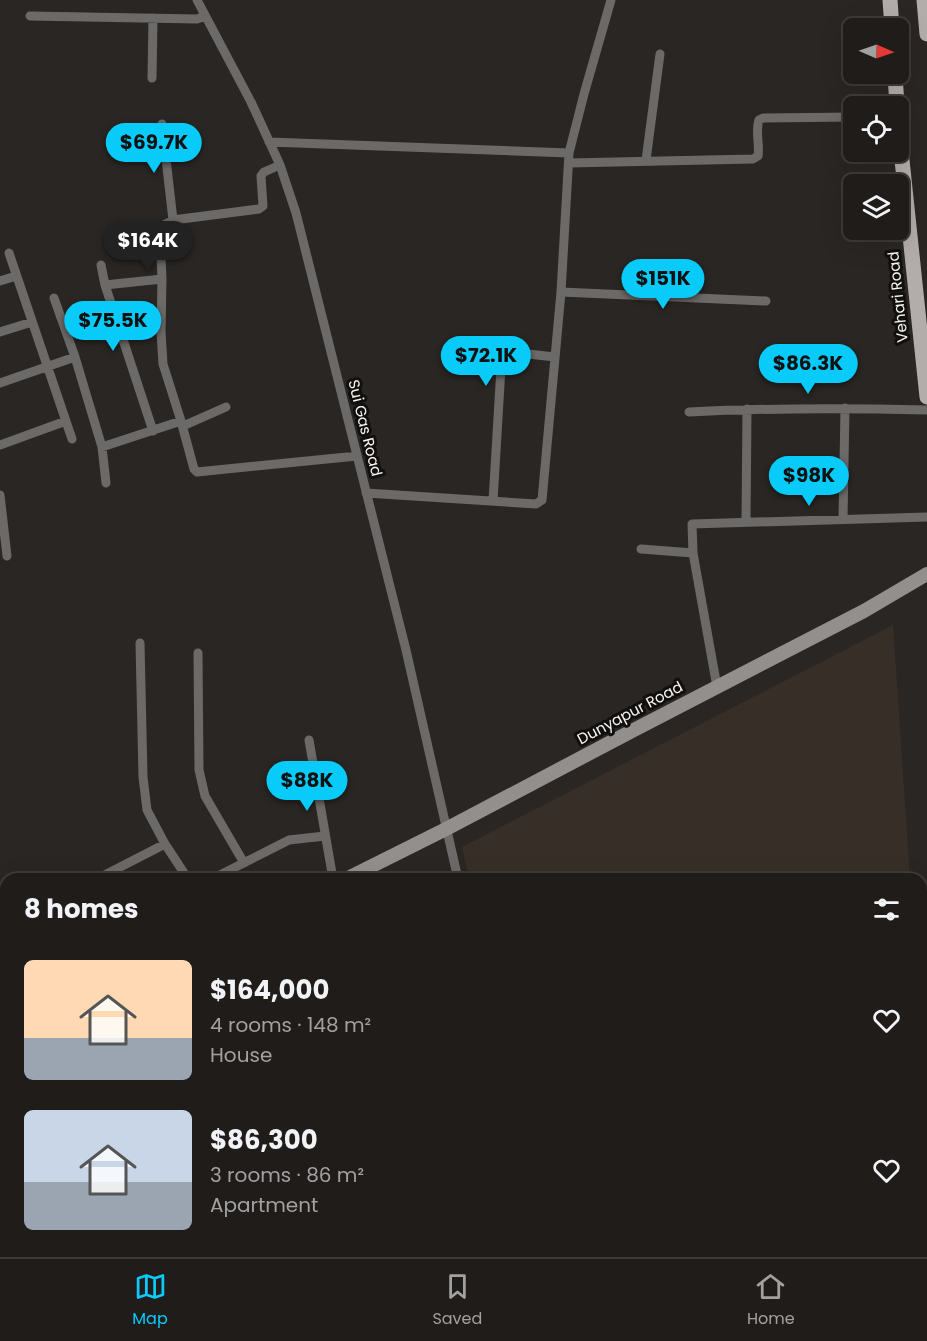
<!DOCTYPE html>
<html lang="en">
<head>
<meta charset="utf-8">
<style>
	:root { --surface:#201c1a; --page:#282523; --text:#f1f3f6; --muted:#a2a1a2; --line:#3d3a39; --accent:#08cbfa }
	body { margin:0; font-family:Poppins,sans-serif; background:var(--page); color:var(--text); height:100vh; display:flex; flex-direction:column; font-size:22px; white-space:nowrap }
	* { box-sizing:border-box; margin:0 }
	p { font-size:20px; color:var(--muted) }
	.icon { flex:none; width:33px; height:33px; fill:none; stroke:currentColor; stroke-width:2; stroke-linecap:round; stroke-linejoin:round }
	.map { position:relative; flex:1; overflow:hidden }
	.panel { position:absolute; left:0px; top:873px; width:927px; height:384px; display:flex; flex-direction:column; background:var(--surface); border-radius:18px 18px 0 0; box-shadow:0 6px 24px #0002,0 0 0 2px var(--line) }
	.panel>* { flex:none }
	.needle { width:39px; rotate:92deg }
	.fabs { position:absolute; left:843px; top:18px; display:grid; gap:12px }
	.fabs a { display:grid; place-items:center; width:66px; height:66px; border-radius:9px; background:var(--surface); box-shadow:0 6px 24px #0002,0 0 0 2px var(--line); font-size:30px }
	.price { position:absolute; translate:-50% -51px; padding:0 14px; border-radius:21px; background:var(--accent); color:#111; font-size:20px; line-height:39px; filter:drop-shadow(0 2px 3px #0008) }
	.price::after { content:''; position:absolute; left:50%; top:36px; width:18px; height:14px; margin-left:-9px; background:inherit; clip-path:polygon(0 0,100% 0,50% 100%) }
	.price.selected { background:#222; color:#fff }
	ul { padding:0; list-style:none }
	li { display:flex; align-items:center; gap:18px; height:150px; padding:0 24px }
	li span { display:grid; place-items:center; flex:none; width:168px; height:120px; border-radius:9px; color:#555 }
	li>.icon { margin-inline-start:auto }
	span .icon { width:72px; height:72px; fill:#fffc; stroke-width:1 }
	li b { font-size:26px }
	h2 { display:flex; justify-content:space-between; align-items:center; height:72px; padding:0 24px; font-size:26px }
	.dock { display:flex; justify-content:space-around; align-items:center; height:84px; border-top:2px solid var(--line); background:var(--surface); font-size:16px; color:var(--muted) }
	.dock a { display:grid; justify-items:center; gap:3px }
	.dock .selected { color:var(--accent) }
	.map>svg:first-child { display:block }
</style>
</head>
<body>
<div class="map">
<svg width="927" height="1257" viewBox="0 0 927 1257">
	<rect width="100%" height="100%" fill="#2a2623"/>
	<!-- built -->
	<path fill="#372f27" d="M893 625 910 879H469L462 847Z"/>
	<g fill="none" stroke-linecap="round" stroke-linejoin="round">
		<!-- street -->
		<path stroke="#6c6a68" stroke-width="9" d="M197 0 251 102 280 165 296 213 406 650 458 879
			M30 16 197 19 205 16
			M152 78 153 18
			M162 124 173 220
			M269 142 569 153
			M646 160 660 54
			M569 163 753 159 758 156C760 144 755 132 759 120L763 118 854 117
			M280 165 264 172 261 176 263 206 259 209 173 220 164 225 160 234 162 279 161 332 163 364 181 421 194 469 197 472 357 456
			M9 253 72 439
			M101 265 105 285 153 431
			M0 281 16 276
			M105 285 162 279
			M561 292 766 301
			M54 298 75 357 102 447 106 483
			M0 332 32 322
			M0 383 75 357
			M689 412C768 408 848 408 927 410
			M183 426 226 407
			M0 445 66 421
			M102 447 181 421
			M366 493 536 504 542 500 561 292 569 153 584 94 611 0
			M0 495 7 556
			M493 501 502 351 555 357
			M843 519 845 408
			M746 522 747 409
			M641 549 693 553
			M140 643 143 777 147 810 165 844 188 879
			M198 653 199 770 205 796 244 863
			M717 687 693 553 692 524 927 517
			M309 740 333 879
			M97 879 165 844
			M212 879 289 840 325 836
			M921 1099H927
			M921 1169 927 1168
			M278 1251 281 1257
			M353 1251 355 1253
			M545 1251 546 1257
			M596 1253 708 1257
			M741 1257V1251"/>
		<!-- secondary -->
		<path stroke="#938f8d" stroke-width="14" d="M346 879 446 829 630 732 864 611 927 574
			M0 1052 6 1049"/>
		<!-- primary -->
		<path stroke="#b2acaa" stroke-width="15" d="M890 0 892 28
			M924 0 927 34
			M895 74 897 106
			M898 122 927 397"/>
	</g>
	<g text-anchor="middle" stroke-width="6" stroke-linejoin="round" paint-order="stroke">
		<!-- street labels -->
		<g font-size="15" fill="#f7f5f2" stroke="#11100e">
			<text transform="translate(898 297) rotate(-96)" y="5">Vehari Road</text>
			<text transform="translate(365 428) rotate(76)" y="5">Sui Gas Road</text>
			<text transform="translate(630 713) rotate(-28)" y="5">Dunyapur Road</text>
		</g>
	</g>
</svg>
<div class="fabs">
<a><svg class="needle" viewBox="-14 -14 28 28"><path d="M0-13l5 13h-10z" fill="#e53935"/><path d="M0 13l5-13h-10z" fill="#a2a1a2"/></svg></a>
<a><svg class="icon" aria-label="locate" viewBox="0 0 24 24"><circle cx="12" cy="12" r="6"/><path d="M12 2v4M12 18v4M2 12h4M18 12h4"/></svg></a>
<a><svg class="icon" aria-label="layers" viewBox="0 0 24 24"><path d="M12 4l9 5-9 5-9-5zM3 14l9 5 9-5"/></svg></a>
</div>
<b class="price" style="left:154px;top:174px">$69.7K</b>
<b class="price selected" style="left:148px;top:272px">$164K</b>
<b class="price" style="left:663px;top:310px">$151K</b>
<b class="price" style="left:113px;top:352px">$75.5K</b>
<b class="price" style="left:486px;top:387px">$72.1K</b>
<b class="price" style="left:808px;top:395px">$86.3K</b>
<b class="price" style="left:809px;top:507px">$98K</b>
<b class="price" style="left:307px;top:812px">$88K</b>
<section class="panel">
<h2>8 homes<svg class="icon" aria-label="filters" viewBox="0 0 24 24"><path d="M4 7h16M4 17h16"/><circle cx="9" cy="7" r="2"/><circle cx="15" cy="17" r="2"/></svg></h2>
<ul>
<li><span style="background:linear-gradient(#ffd9b3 65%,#9aa5b1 0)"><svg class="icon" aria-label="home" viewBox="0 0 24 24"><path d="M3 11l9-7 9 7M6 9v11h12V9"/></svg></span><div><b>$164,000</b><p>4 rooms · 148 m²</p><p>House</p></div><svg class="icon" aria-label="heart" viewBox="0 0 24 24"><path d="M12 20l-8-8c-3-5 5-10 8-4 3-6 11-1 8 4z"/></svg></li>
<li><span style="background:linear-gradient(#c9d6e8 60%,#9aa5b1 0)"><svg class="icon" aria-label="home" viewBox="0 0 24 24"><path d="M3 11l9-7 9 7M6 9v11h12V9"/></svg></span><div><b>$86,300</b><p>3 rooms · 86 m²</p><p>Apartment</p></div><svg class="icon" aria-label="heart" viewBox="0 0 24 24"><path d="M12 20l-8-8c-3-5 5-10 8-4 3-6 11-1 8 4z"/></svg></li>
</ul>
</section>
</div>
<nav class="dock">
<a class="selected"><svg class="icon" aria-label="map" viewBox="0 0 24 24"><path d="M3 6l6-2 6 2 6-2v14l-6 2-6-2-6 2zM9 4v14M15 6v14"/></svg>Map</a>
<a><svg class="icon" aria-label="saved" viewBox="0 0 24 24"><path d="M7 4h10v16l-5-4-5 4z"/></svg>Saved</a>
<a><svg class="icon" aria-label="home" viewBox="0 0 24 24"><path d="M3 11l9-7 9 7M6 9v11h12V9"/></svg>Home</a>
</nav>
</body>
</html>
